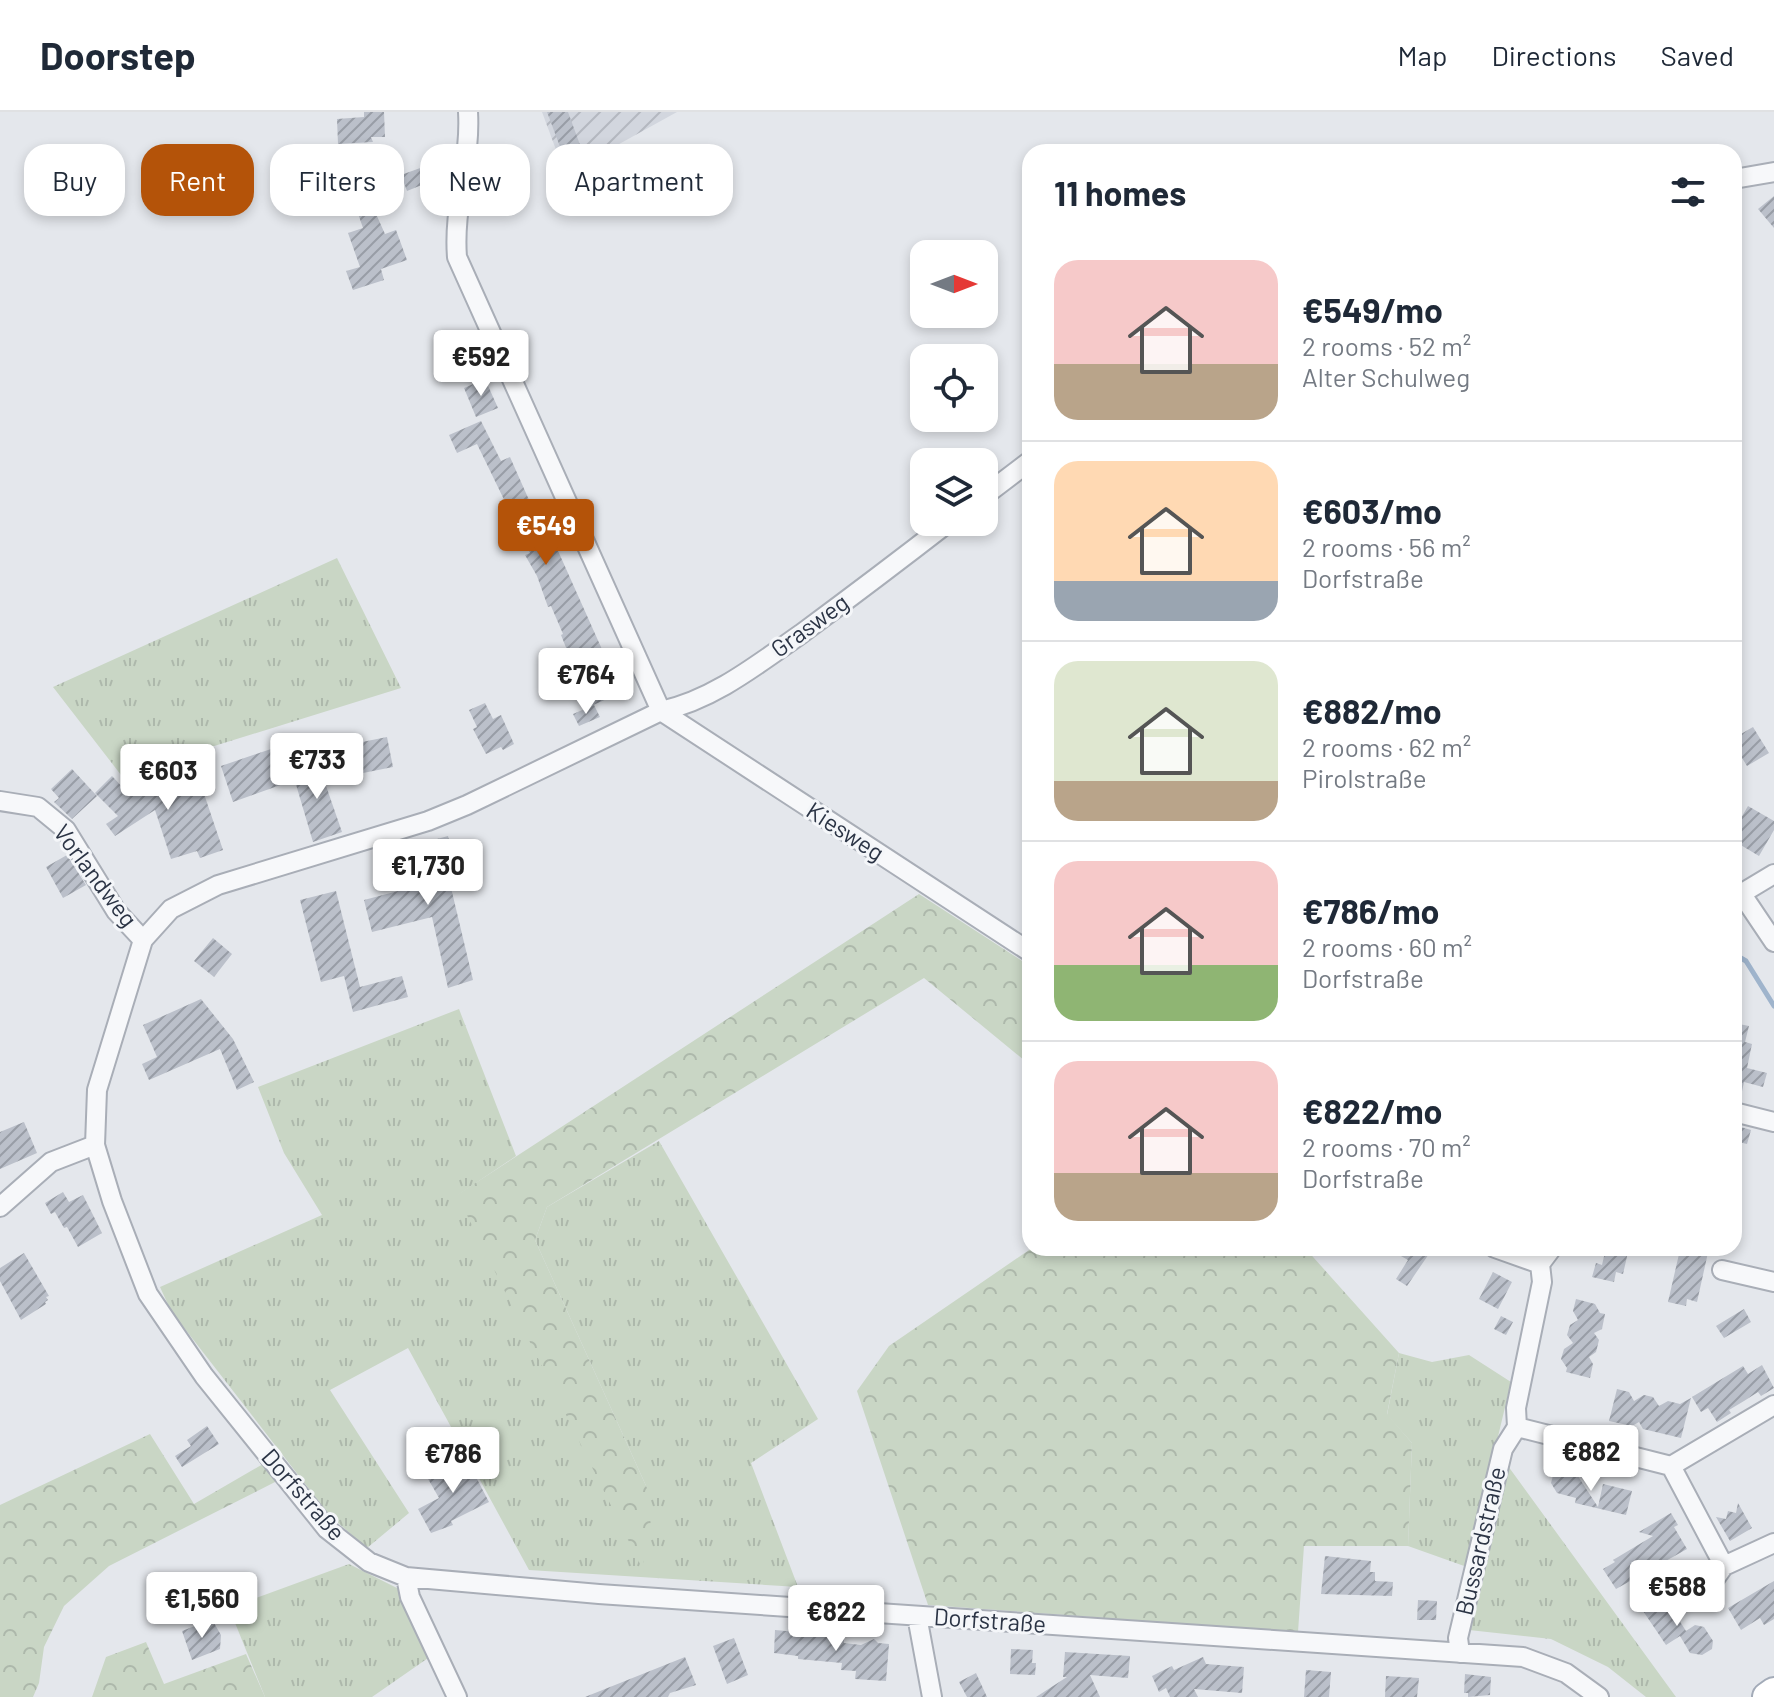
<!DOCTYPE html>
<html lang="en">
<head>
<meta charset="utf-8">
<style>
	:root { --surface:#fff; --page:#f6f6f7; --text:#1f2937; --muted:#747a83; --line:#e0e1e3; --accent:#b45309 }
	body { margin:0; font-family:Barlow,sans-serif; background:var(--page); color:var(--text); height:100vh; display:flex; flex-direction:column; font-size:30px; white-space:nowrap }
	* { box-sizing:border-box; margin:0 }
	p { font-size:26px; color:var(--muted) }
	.icon { flex:none; width:44px; height:44px; fill:none; stroke:currentColor; stroke-width:2; stroke-linecap:round; stroke-linejoin:round }
	.map { position:relative; flex:1; overflow:hidden }
	.drawer { position:absolute; left:1022px; top:32px; width:720px; height:1112px; display:flex; flex-direction:column; background:var(--surface); border-radius:24px; box-shadow:0 4px 12px #0003 }
	.drawer>* { flex:none }
	.top-card { position:absolute; left:24px; top:32px; width:760px; height:72px; display:flex; gap:16px }
	.needle { width:52px; rotate:90deg }
	.tools { position:absolute; left:910px; top:128px; display:grid; gap:16px }
	.tools a { display:grid; place-items:center; width:88px; height:88px; border-radius:16px; background:var(--surface); box-shadow:0 4px 12px #0003; font-size:40px }
	.price { position:absolute; translate:-50% -68px; padding:0 18px; border-radius:8px; background:#fff; color:#222; font-size:26px; line-height:52px; filter:drop-shadow(0 2px 4px #0008) }
	.price::after { content:''; position:absolute; left:50%; top:48px; width:24px; height:18px; margin-left:-12px; background:inherit; clip-path:polygon(0 0,100% 0,50% 100%) }
	.price.active { background:var(--accent); color:#fff }
	ul { padding:0; list-style:none }
	li { display:flex; align-items:center; gap:24px; height:200px; padding:0 32px }
	li+li { border-top:2px solid var(--line) }
	li span { display:grid; place-items:center; flex:none; width:224px; height:160px; border-radius:24px; color:#555 }
	li>.icon { margin-inline-start:auto }
	span .icon { width:96px; height:96px; fill:#fffc; stroke-width:1 }
	li b { font-size:34px }
	h2 { display:flex; justify-content:space-between; align-items:center; height:96px; padding:0 32px; font-size:34px }
	.pill { padding:0 28px; border-radius:24px; background:var(--surface); box-shadow:0 4px 12px #0003; font-size:28px; line-height:72px }
	.pill.active { background:var(--accent); color:#fff }
	header { display:flex; align-items:center; gap:48px; box-sizing:border-box; height:112px; padding:0 40px; background:var(--surface); border-bottom:2px solid var(--line) }
	header strong { font-size:38px }
	nav { display:flex; gap:44px; margin-inline-start:auto; font-size:28px }
	.map>svg:first-child { display:block }
</style>
</head>
<body>
<header>
<strong>Doorstep</strong>
<nav><a>Map</a><a>Directions</a><a>Saved</a></nav>
</header>
<div class="map">
<svg width="1774" height="1585" viewBox="0 0 1774 1585">
	<defs>
		<pattern id="industrial-furrows" width="10" height="10" patternUnits="userSpaceOnUse" patternTransform="scale(2)"><rect width="10" height="10" fill="#d2d6de"/><path d="M-1 1l2-2M0 10L10 0M9 11l2-2" fill="none" stroke="#b4b8c0"/></pattern>
		<pattern id="grass-tufts" width="24" height="20" patternUnits="userSpaceOnUse" patternTransform="scale(2)"><rect width="24" height="20" fill="#c9d6c5"/><path d="M3 7l-1-3M5 7V3M7 7l1-3M15 17l-1-3M17 17v-4M19 17l1-3" fill="none" stroke="#adb8ab"/></pattern>
		<pattern id="forest-crowns" width="20" height="18" patternUnits="userSpaceOnUse" patternTransform="scale(2)"><rect width="20" height="18" fill="#c9d6c5"/><path d="M2 6a3 3 0 1 1 6 0M12 15a3 3 0 1 1 6 0" fill="none" stroke="#adb8ab"/></pattern>
		<pattern id="building-hatch" width="6" height="6" patternUnits="userSpaceOnUse" patternTransform="scale(2)"><rect width="6" height="6" fill="#bbc0ca"/><path d="M-1 1l2-2M0 6l6-6M5 7l2-2" fill="none" stroke="#989da6"/></pattern>
	</defs>
	<rect width="100%" height="100%" fill="#e4e7ec"/>
	<!-- industrial -->
	<path fill="url(#industrial-furrows)" d="M542 0H677L565 62Z"/>
	<!-- grass -->
	<path fill="url(#grass-tufts)" d="M337 446 401 576 121 663 53 575Z
		M459 897 516 1044 458 1083 647 1376 535 1128 547 1095 659 1029 818 1307 751 1351 798 1475 529 1458 408 1236 330 1278 409 1401 367 1436 330 1404 171 1199 160 1175 322 1103 284 1041 258 975Z
		M1399 1241 1432 1250 1469 1243 1511 1270 1467 1455 1408 1434 1412 1331 1387 1303Z
		M1508 1354 1676 1585H1646L1608 1555 1551 1527 1469 1518Z
		M349 1452 399 1477 431 1544 372 1585H265L229 1496Z"/>
	<!-- forest -->
	<path fill="url(#forest-crowns)" d="M919 782 1030 854V953L924 866 547 1095 535 1128 647 1376 651 1415 642 1456 457 1083Z
		M1032 1136H1305L1399 1241 1387 1302 1412 1331 1408 1434H1304L1298 1520 928 1493 857 1279 889 1234Z
		M150 1322 194 1392 263 1352 277 1369 109 1454 64 1494 44 1535 39 1571 33 1585H0V1393Z
		M146 1530 164 1572 246 1542 265 1585H92L106 1545Z"/>
	<g fill="none" stroke-linecap="round" stroke-linejoin="round">
		<!-- stream -->
		<path stroke="#9fb4cc" stroke-width="5" d="M1734 842 1746 849 1774 894"/>
	</g>
	<!-- building -->
	<path fill="url(#building-hatch)" d="M364 0H384L385 25H371L373 30 338 32 337 7 364 5Z
		M547 0H568L583 41 565 48Z
		M377 42 389 77 368 84 385 122 396 118 407 148 381 157 384 168 353 178 346 159 360 155 348 121 363 116 342 55Z
		M423 55 429 70 407 79 401 63Z
		M1774 84V116L1758 97Z
		M485 267 498 296 476 305 464 276Z
		M481 309 501 349 510 345 533 397 538 394 609 553 606 554 618 582 591 594 579 566 582 565 577 551 570 537 567 538 561 523 563 522 551 494 548 495 537 464 525 443 530 441 477 332 457 341 449 323Z
		M485 591 493 607 501 603 514 632 503 638 501 635 486 642 473 617 477 615 469 598Z
		M594 593 600 605 579 614 573 602Z
		M1753 615 1769 641 1747 654 1734 633V626Z
		M387 625 393 655 358 662 352 632Z
		M274 636 286 671 233 690 221 654Z
		M323 648 329 666 324 668 342 720 313 730 292 659Z
		M72 657 97 684 72 707 54 690 59 686 51 677Z
		M209 657 213 669 201 673 223 738 200 746 197 739 171 747 155 698 115 724 106 712 118 704 95 681 112 664 128 681 159 665 163 673Z
		M1748 694 1774 709V718L1759 744 1734 729V718Z
		M448 724 456 757 447 759 473 868 448 876 432 805 372 820 364 788 417 774 411 747 418 745 415 733Z
		M67 743 86 773 63 786 46 755Z
		M336 779 360 875 402 864 408 885 353 900 344 864 321 870 300 788Z
		M213 826 232 842 214 865 194 849Z
		M201 887 233 927 254 970 237 978 220 937 149 968 142 952 157 945 143 913Z
		M1734 911 1749 914 1745 930 1752 932 1747 956 1767 961 1763 975 1744 970 1740 989 1734 988Z
		M24 1010 37 1041 0 1057V1020Z
		M1737 1014 1751 1018 1747 1032 1734 1029Z
		M63 1080 69 1090 83 1083 102 1121 78 1135 67 1115 64 1116 55 1100 51 1102 45 1091Z
		M1387 1136H1433L1407 1174 1396 1167 1408 1148Z
		M1606 1136H1629L1623 1162 1616 1160 1614 1170 1592 1165 1596 1151 1602 1153Z
		M1686 1136H1709L1697 1190 1687 1187 1686 1194 1668 1190 1679 1142 1684 1144Z
		M24 1141 49 1184 46 1185 48 1188 45 1190 46 1192 21 1208 0 1169V1156Z
		M1493 1160 1512 1170 1498 1197 1479 1187Z
		M1576 1187 1595 1192 1600 1201 1605 1202 1602 1217 1594 1221 1599 1228 1596 1240 1589 1245 1593 1252 1590 1266 1566 1260 1567 1256 1561 1247 1564 1237 1573 1231 1567 1223 1570 1213 1578 1208 1573 1199Z
		M1744 1197 1751 1210 1724 1226 1716 1214Z
		M1501 1204 1513 1210 1506 1223 1494 1217Z
		M1762 1253 1774 1276 1761 1284 1758 1280 1744 1289 1729 1298 1731 1301 1717 1310 1708 1296 1701 1300 1692 1285 1743 1254 1748 1262Z
		M1617 1277 1629 1280 1634 1289 1644 1283 1653 1285 1659 1294 1668 1289 1680 1292 1691 1286 1681 1326 1643 1317 1639 1310 1632 1314 1609 1309Z
		M207 1314 219 1332 182 1355 175 1344 191 1334 187 1328Z
		M465 1344 489 1390 451 1409 453 1413 431 1421 418 1397 439 1386 427 1365Z
		M1560 1356 1571 1359 1574 1358 1598 1395 1603 1372 1632 1379 1626 1403 1575 1391 1576 1386 1557 1381 1551 1371 1554 1360Z
		M1738 1391 1752 1416 1730 1429 1716 1405 1726 1407 1728 1399 1736 1401Z
		M1671 1401 1678 1413 1674 1415 1687 1437 1616 1477 1603 1457 1615 1450 1613 1448 1653 1424 1639 1420Z
		M1325 1444 1371 1449 1370 1460H1375V1469L1393 1470 1392 1484 1321 1482Z
		M1774 1469V1507L1764 1513 1760 1506 1741 1518 1728 1496Z
		M1663 1483 1686 1519 1695 1513 1704 1515 1713 1529 1712 1537 1702 1543 1690 1541 1680 1524 1666 1533 1641 1496Z
		M1418 1488 1437 1489 1436 1508H1417Z
		M214 1511 221 1523 220 1537 192 1548 182 1519 200 1512 202 1516Z
		M775 1518 844 1524V1531L861 1533 874 1527 878 1531 889 1532 886 1569 855 1567 856 1559 841 1558 842 1551 798 1547V1544L774 1541Z
		M734 1526 748 1563 727 1572 713 1534Z
		M1011 1537 1033 1538 1032 1551H1036L1035 1563 1010 1562Z
		M1065 1540 1130 1544 1128 1566 1090 1563 1100 1585H1036L1067 1565H1063Z
		M685 1545 696 1573 670 1581 668 1585H585Z
		M1203 1545 1206 1552 1244 1555 1242 1581 1194 1577 1198 1585H1170L1166 1576 1159 1580 1152 1564 1172 1554 1174 1558Z
		M1306 1558 1331 1560 1329 1585H1304Z
		M976 1561 987 1585H967L959 1570Z
		M1465 1562 1491 1565 1490 1583 1468 1585V1581H1464Z
		M1386 1564 1419 1566 1417 1585H1385Z"/>
	<g fill="none" stroke-linecap="round" stroke-linejoin="round">
		<defs>
			<path id="street" d="M468 0C471 49 453 95 457 145L661 599
				M1734 67 1774 60
				M984 384 1030 349
				M949 410C900 448 851 485 801 522 758 552 713 588 661 599L467 693 428 709 218 773 171 797 143 828 97 978 95 1033 112 1089 148 1182 204 1264 327 1417 369 1450 406 1465 599 1482 1523 1545 1566 1561 1599 1585
				M661 599 1030 840
				M0 689 38 695 66 718 116 799 143 828
				M1741 781 1774 830
				M1734 786 1774 762
				M1734 1000 1774 1010
				M0 1095 51 1050 95 1033
				M1495 1136 1540 1152
				M1722 1158 1774 1170
				M1517 1315 1671 1354 1774 1293
				M1671 1354 1724 1454
				M406 1465 410 1485 457 1585
				M1702 1485 1724 1454 1774 1431
				M917 1504 932 1585
				M1460 1541 1458 1526 1503 1337 1517 1315 1516 1296 1542 1170 1540 1152 1552 1136"/>
			<path id="primary" d="M1767 1585 1774 1580"/>
		</defs>
		<!-- street casing -->
		<use href="#street" stroke="#a9aeb7" stroke-width="22"/>
		<!-- primary casing -->
		<use href="#primary" stroke="#a3abb8" stroke-width="32"/>
		<!-- street -->
		<use href="#street" stroke="#f7f8fa" stroke-width="18"/>
		<!-- primary -->
		<use href="#primary" stroke="#fff" stroke-width="28"/>
	</g>
	<g text-anchor="middle" stroke-width="6" stroke-linejoin="round" paint-order="stroke">
		<!-- street labels -->
		<g font-size="24" fill="#2b3445" stroke="#f4f6f9">
			<text transform="translate(810 514) rotate(-36)" y="8">Grasweg</text>
			<text transform="translate(845 720) rotate(33)" y="8">Kiesweg</text>
			<text transform="translate(95 764) rotate(53)" y="8">Vorlandweg</text>
			<text transform="translate(303 1383) rotate(49)" y="8">Dorfstraße</text>
			<text transform="translate(1481 1429) rotate(-77)" y="8">Bussardstraße</text>
			<text transform="translate(990 1509) rotate(4)" y="8">Dorfstraße</text>
		</g>
	</g>
</svg>
<div class="tools">
<a><svg class="needle" viewBox="-14 -14 28 28"><path d="M0-13l5 13h-10z" fill="#e53935"/><path d="M0 13l5-13h-10z" fill="#747a83"/></svg></a>
<a><svg class="icon" aria-label="locate" viewBox="0 0 24 24"><circle cx="12" cy="12" r="6"/><path d="M12 2v4M12 18v4M2 12h4M18 12h4"/></svg></a>
<a><svg class="icon" aria-label="layers" viewBox="0 0 24 24"><path d="M12 4l9 5-9 5-9-5zM3 14l9 5 9-5"/></svg></a>
</div>
<b class="price" style="left:481px;top:286px">€592</b>
<b class="price active" style="left:546px;top:455px">€549</b>
<b class="price" style="left:586px;top:604px">€764</b>
<b class="price" style="left:317px;top:689px">€733</b>
<b class="price" style="left:168px;top:700px">€603</b>
<b class="price" style="left:428px;top:795px">€1,730</b>
<b class="price" style="left:1591px;top:1381px">€882</b>
<b class="price" style="left:453px;top:1383px">€786</b>
<b class="price" style="left:1677px;top:1516px">€588</b>
<b class="price" style="left:202px;top:1528px">€1,560</b>
<b class="price" style="left:836px;top:1541px">€822</b>
<div class="top-card">
<a class="pill">Buy</a>
<a class="pill active">Rent</a>
<a class="pill">Filters</a>
<a class="pill">New</a>
<a class="pill">Apartment</a>
</div>
<section class="drawer">
<h2>11 homes<svg class="icon" aria-label="filters" viewBox="0 0 24 24"><path d="M4 7h16M4 17h16"/><circle cx="9" cy="7" r="2"/><circle cx="15" cy="17" r="2"/></svg></h2>
<ul>
<li><span style="background:linear-gradient(#f6c9c9 65%,#b9a48a 0)"><svg class="icon" aria-label="home" viewBox="0 0 24 24"><path d="M3 11l9-7 9 7M6 9v11h12V9"/></svg></span><div><b>€549/mo</b><p>2 rooms · 52 m²</p><p>Alter Schulweg</p></div></li>
<li><span style="background:linear-gradient(#ffd9b3 75%,#9aa5b1 0)"><svg class="icon" aria-label="home" viewBox="0 0 24 24"><path d="M3 11l9-7 9 7M6 9v11h12V9"/></svg></span><div><b>€603/mo</b><p>2 rooms · 56 m²</p><p>Dorfstraße</p></div></li>
<li><span style="background:linear-gradient(#dfe7d0 75%,#b9a48a 0)"><svg class="icon" aria-label="home" viewBox="0 0 24 24"><path d="M3 11l9-7 9 7M6 9v11h12V9"/></svg></span><div><b>€882/mo</b><p>2 rooms · 62 m²</p><p>Pirolstraße</p></div></li>
<li><span style="background:linear-gradient(#f6c9c9 65%,#8fb573 0)"><svg class="icon" aria-label="home" viewBox="0 0 24 24"><path d="M3 11l9-7 9 7M6 9v11h12V9"/></svg></span><div><b>€786/mo</b><p>2 rooms · 60 m²</p><p>Dorfstraße</p></div></li>
<li><span style="background:linear-gradient(#f6c9c9 70%,#b9a48a 0)"><svg class="icon" aria-label="home" viewBox="0 0 24 24"><path d="M3 11l9-7 9 7M6 9v11h12V9"/></svg></span><div><b>€822/mo</b><p>2 rooms · 70 m²</p><p>Dorfstraße</p></div></li>
</ul>
</section>
</div>
</body>
</html>
